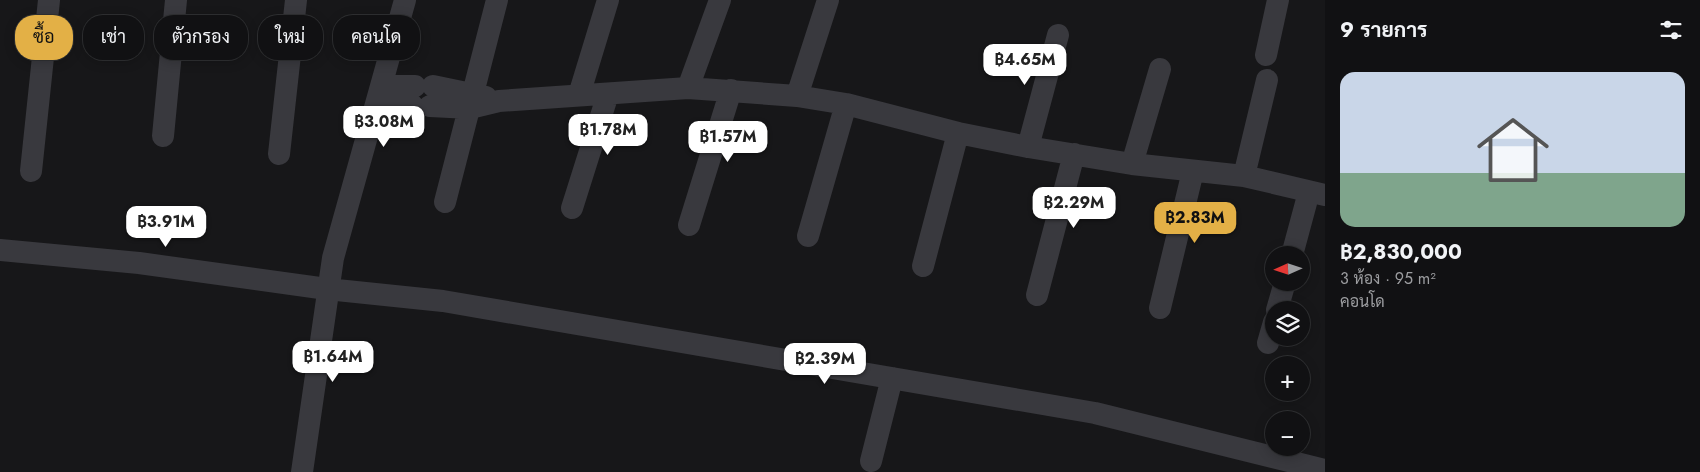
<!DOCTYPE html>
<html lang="th">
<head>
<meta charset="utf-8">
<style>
	:root { --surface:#111113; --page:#1a1a1c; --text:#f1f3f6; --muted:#9c9da0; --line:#303133; --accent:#e3b046 }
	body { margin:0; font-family:Jost,Sarabun,sans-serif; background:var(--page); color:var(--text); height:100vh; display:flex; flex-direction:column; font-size:19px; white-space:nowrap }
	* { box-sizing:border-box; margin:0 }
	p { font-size:16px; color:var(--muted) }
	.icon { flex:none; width:28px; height:28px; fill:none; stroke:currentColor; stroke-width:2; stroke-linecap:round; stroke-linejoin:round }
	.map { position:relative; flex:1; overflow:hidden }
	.panel { display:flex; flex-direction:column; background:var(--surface); width:375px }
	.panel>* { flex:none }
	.guide { position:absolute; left:15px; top:15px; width:475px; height:45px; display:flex; gap:10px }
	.needle { width:32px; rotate:267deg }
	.controls { position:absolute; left:1265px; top:246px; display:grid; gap:10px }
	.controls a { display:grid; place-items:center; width:45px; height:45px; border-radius:50%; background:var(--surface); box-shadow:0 2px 12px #0003,0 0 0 1px var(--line); font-size:25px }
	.price { position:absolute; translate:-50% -42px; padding:0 11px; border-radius:10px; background:#fff; color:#222; font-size:16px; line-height:32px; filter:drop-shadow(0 1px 2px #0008) }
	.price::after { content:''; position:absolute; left:50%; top:30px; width:15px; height:11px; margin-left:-8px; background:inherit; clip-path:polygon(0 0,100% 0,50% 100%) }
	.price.current { background:var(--accent); color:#111 }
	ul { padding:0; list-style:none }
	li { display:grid; align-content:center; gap:10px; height:265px; padding:0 15px }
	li+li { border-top:1px solid var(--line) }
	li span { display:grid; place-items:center; height:155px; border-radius:15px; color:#555 }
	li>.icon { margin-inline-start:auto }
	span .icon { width:90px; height:90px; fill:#fffc; stroke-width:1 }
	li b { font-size:21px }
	h2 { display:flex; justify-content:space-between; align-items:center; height:60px; padding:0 15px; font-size:21px }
	.chip { padding:0 18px; border-radius:20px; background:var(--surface); box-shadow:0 2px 12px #0003,0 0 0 1px var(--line); font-size:18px; line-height:45px }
	.chip.current { background:var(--accent); color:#111 }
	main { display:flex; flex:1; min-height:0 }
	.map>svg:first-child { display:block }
</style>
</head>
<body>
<main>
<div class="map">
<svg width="1325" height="472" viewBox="0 0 1325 472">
	<rect width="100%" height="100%" fill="#171719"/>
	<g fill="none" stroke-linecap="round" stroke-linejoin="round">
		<!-- minor -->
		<path stroke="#39393e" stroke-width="22" d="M1266 55 1278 0
			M382 86H415
			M433 86 486 97
			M688 88 720 0
			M579 95 608 0
			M797 96 828 0
			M378 100 412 105
			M430 106 470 108 499 101 688 88 797 96 846 104 958 133 1028 147 1132 164 1244 176 1325 195
			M163 136 176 0
			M1028 147 1058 35
			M279 154 296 0
			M1132 164 1160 69
			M31 171 49 0
			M1244 176 1267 80
			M445 202 497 0
			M572 208 608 94
			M689 225 731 90
			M808 236 846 104
			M0 250 139 263 327 289 443 301 1095 413 1325 470
			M1292 255 1309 192
			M923 266 958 133
			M1037 295 1074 154
			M1160 308 1193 171
			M1277 310 1285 282
			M1268 343 1274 322
			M871 461 892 378
			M302 472 333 258 405 0"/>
	</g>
</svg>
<div class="controls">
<a><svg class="needle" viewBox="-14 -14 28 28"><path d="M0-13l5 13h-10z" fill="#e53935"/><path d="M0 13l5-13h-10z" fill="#9c9da0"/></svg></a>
<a><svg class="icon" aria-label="layers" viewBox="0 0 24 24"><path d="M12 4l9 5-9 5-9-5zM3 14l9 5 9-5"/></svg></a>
<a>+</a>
<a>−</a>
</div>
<b class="price" style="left:1025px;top:86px">฿4.65M</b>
<b class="price" style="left:384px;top:148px">฿3.08M</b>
<b class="price" style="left:608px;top:156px">฿1.78M</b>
<b class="price" style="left:728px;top:163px">฿1.57M</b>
<b class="price" style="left:1074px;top:229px">฿2.29M</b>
<b class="price current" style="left:1195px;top:244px">฿2.83M</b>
<b class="price" style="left:166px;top:248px">฿3.91M</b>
<b class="price" style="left:333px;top:383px">฿1.64M</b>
<b class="price" style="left:825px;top:385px">฿2.39M</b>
<div class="guide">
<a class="chip current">ซื้อ</a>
<a class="chip">เช่า</a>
<a class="chip">ตัวกรอง</a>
<a class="chip">ใหม่</a>
<a class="chip">คอนโด</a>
</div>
</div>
<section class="panel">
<h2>9 รายการ<svg class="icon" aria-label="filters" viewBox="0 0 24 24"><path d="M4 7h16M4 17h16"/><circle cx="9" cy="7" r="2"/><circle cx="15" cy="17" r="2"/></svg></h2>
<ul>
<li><span style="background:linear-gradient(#c9d6e8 65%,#7fa58c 0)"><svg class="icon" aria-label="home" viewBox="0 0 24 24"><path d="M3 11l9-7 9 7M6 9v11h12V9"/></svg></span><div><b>฿2,830,000</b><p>3 ห้อง · 95 m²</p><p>คอนโด</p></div></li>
</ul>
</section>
</main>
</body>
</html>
